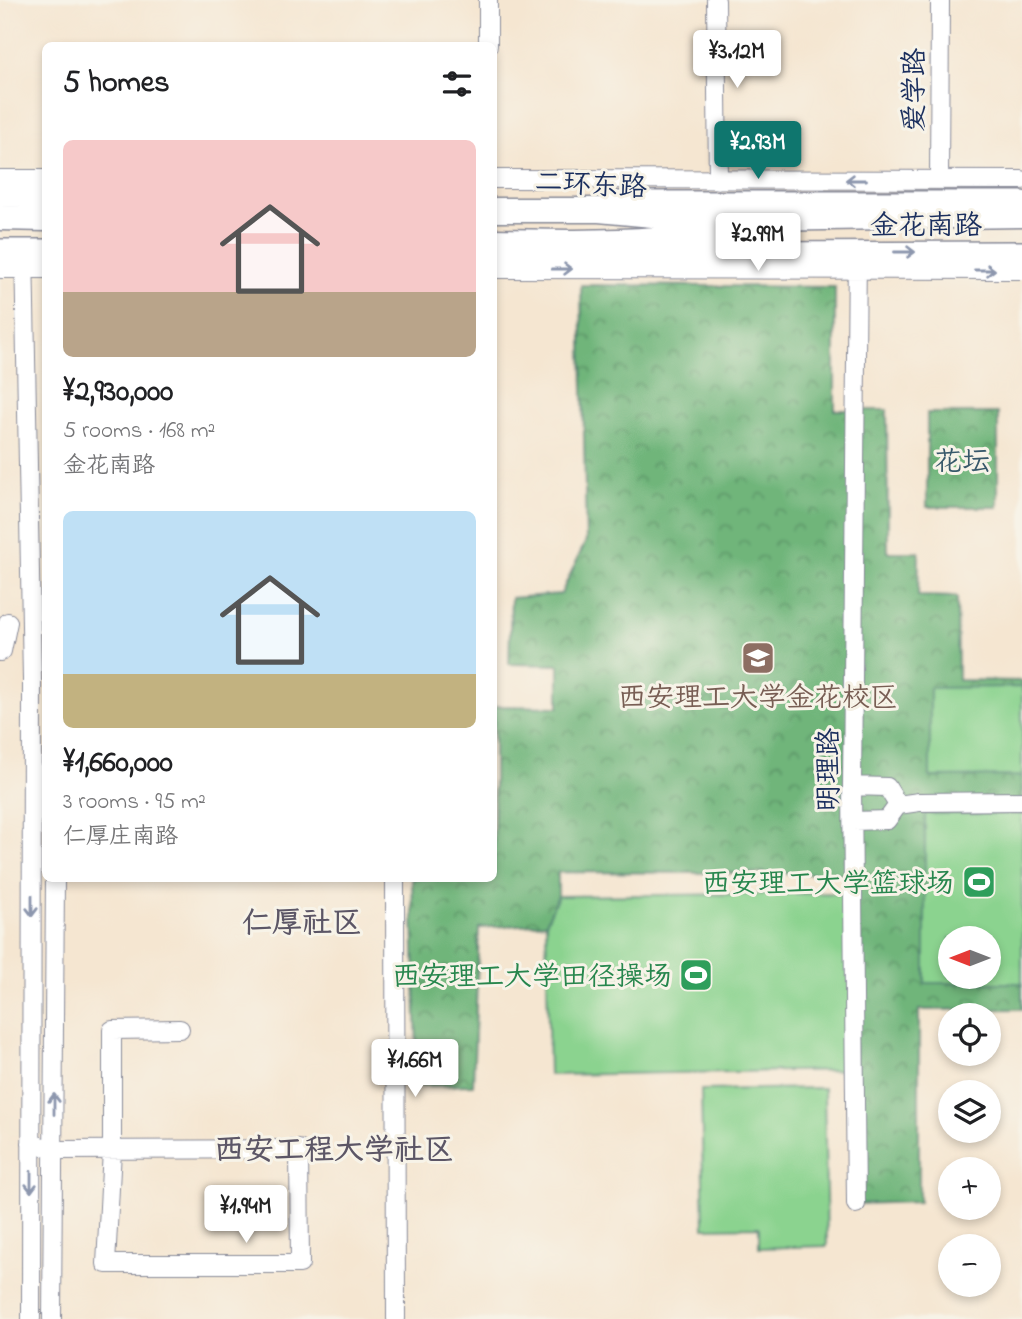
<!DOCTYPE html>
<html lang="en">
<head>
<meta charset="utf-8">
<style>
	:root { --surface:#fff; --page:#f2f2f2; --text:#202124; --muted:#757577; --accent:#0f766e }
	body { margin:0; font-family:"Indie Flower","LXGW WenKai TC",sans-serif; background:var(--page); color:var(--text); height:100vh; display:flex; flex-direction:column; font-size:26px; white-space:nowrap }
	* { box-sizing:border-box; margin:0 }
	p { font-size:23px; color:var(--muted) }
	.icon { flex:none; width:38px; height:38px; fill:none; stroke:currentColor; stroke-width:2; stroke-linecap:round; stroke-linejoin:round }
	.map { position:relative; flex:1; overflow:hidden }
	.side { position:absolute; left:42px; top:42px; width:455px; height:840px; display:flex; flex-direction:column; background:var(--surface); border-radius:10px; box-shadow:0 4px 10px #0003 }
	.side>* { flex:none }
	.needle { width:46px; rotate:270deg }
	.tools { position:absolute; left:938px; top:926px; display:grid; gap:14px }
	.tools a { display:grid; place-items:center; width:63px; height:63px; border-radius:50%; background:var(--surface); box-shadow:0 4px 10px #0003; font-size:35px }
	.price { position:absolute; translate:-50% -60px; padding:0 16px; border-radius:7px; background:#fff; color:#222; font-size:23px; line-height:46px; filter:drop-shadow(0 2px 4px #0008) }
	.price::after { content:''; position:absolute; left:50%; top:42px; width:21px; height:16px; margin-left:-10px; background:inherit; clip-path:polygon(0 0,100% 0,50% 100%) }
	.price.active { background:var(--accent); color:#fff }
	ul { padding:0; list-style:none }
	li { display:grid; align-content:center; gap:14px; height:371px; padding:0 21px }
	li span { display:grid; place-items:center; height:217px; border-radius:10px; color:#555 }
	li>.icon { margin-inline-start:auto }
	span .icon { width:126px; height:126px; fill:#fffc; stroke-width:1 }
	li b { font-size:30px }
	h2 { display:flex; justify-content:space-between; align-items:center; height:84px; padding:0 21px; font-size:30px }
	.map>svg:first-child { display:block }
</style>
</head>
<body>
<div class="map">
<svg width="1022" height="1319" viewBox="0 0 1022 1319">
	<defs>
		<pattern id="forest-crowns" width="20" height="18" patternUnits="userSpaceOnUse" patternTransform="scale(1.75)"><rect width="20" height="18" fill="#70b57a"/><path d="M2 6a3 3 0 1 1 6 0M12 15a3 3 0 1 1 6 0" fill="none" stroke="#5b9467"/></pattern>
	</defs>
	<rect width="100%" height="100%" fill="#f7f3e8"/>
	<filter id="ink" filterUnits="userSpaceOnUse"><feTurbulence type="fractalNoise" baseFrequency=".0143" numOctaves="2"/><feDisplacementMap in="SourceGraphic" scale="14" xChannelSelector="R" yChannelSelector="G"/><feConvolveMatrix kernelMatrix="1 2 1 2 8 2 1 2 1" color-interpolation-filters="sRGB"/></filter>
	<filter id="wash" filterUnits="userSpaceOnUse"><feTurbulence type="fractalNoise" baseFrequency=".00686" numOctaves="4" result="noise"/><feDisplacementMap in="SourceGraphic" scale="28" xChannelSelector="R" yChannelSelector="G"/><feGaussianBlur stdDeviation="1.57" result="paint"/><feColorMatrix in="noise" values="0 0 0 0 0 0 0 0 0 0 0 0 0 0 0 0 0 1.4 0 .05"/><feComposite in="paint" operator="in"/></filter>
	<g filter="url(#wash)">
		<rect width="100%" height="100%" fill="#f5e6d1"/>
		<!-- forest -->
		<path fill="url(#forest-crowns)" stroke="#46726c" stroke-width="2" fill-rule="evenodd" d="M581 285 835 287V410H887L888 552H919L918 596 957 597 958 680 1022 681V1009L919 1010V1202L856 1204 853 874 558 872V896L546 923 479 928 473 1085 418 1086 412 879 494 878V706L559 707V665L509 664 511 598 561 594 586 541ZM950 938H989V976H950Z
			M927 413H998V507H927Z"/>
		<!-- pitch -->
		<path fill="#8bd38f" stroke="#538176" stroke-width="2" fill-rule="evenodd" d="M1022 687V776L930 777V688Z
			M925 814H1022V983H925ZM950 938H989V976H950Z
			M853 893 854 1070 549 1075 546 923 558 896Z
			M824 1088 827 1246 759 1248V1227L704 1228 701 1090Z"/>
	</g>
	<g filter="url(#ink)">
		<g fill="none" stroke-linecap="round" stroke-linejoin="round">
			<defs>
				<path id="minor" d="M716 0 718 180
					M488 46V0
					M0 179H46
					M494 179 1022 180
					M939 180 940 0
					M24 250 32 679 31 1319
					M0 269H46
					M494 269 1022 270
					M0 652 2 651 8 622
					M852 786 887 787 898 805 887 820 853 821
					M898 805 919 802 1022 801
					M395 878 396 1319
					M31 1143 53 1150 299 1149 300 1264H106L112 1150V1030L180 1029
					M856 1204 852 786 857 252
					M52 1319 55 878"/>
				<path id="major" d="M0 196 46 197
					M615 202H1022
					M0 250H46
					M494 254 1022 252"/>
				<path id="highway" d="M494 210H599L685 218 760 219 1022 215
					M0 218 46 219
					M494 241C548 242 603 243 657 239 677 237 696 234 716 234"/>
			</defs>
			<!-- minor casing -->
			<use href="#minor" stroke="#888a98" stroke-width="20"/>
			<!-- major casing -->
			<use href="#major" stroke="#888a98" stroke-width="24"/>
			<!-- highway casing -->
			<use href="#highway" stroke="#888a98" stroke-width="27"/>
			<!-- minor -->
			<use href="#minor" stroke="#fff" stroke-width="18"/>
			<!-- major -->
			<use href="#major" stroke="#fff" stroke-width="21"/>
			<!-- highway -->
			<use href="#highway" stroke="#fff" stroke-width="24"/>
		</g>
		<!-- one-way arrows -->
		<defs><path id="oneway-shaft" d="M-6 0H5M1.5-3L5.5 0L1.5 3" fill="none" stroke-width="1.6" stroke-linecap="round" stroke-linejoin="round" transform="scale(1.75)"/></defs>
		<g stroke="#8d97ae">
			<use href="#oneway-shaft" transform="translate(856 180) rotate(-180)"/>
			<use href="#oneway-shaft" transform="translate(905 252)"/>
			<use href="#oneway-shaft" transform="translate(562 269)"/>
			<use href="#oneway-shaft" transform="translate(985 270)"/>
			<use href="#oneway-shaft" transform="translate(32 906) rotate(90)"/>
			<use href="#oneway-shaft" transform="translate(54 1104) rotate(-90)"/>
			<use href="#oneway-shaft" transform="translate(31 1182) rotate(90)"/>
		</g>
	</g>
	<!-- icons -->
	<defs>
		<symbol id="university-square" viewBox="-11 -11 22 22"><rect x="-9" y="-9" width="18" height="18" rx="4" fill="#8d6e63" stroke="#f7f3e8"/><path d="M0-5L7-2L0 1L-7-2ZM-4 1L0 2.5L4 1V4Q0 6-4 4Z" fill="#fff"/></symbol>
		<symbol id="stadium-square" viewBox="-11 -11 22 22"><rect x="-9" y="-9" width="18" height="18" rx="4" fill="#2e9e5b" stroke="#f7f3e8"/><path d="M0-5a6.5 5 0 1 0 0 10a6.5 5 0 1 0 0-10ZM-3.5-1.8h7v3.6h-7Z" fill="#fff"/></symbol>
	</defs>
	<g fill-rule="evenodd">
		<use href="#university-square" x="739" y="639" width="38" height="38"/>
		<use href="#stadium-square" x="960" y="863" width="38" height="38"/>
		<use href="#stadium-square" x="677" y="956" width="38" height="38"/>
	</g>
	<g text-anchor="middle" stroke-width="6" stroke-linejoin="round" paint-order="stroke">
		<!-- street labels -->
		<g font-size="28" fill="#1b2f5e" stroke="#f7f3e8">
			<text transform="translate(913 90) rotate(-90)" y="10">爱学路</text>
			<text transform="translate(591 183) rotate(3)" y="10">二环东路</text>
			<text x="926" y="234">金花南路</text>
			<text transform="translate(827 770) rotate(-90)" y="10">明理路</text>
		</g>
		<!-- park labels -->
		<g font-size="28" fill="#37586a" stroke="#f7f3e8">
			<text x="962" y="470">花坛</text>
		</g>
		<!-- education labels -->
		<g font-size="28" fill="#785e54" stroke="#f7f3e8">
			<text x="758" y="706">西安理工大学金花校区</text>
		</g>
		<!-- leisure labels -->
		<g font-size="28" fill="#27864d" stroke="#f7f3e8" text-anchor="end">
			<text x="954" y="892">西安理工大学篮球场</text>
			<text x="672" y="985">西安理工大学田径操场</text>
		</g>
		<!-- neighbourhood labels -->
		<g font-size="30" font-weight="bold" fill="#5c5666" stroke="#f7f3e8">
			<text x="302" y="932">仁厚社区</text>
			<text x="334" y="1159">西安工程大学社区</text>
		</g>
	</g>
</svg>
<div class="tools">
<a><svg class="needle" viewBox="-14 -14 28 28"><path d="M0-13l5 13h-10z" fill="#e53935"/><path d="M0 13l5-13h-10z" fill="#757577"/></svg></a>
<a><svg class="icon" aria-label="locate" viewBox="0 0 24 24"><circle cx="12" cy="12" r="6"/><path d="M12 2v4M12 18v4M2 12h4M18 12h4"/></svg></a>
<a><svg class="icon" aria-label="layers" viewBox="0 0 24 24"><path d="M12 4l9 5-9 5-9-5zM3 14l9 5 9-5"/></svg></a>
<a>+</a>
<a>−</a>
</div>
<b class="price" style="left:737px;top:90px">¥3.12M</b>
<b class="price active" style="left:758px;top:181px">¥2.93M</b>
<b class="price" style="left:758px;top:273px">¥2.99M</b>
<b class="price" style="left:415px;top:1099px">¥1.66M</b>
<b class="price" style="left:246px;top:1245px">¥1.94M</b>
<section class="side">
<h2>5 homes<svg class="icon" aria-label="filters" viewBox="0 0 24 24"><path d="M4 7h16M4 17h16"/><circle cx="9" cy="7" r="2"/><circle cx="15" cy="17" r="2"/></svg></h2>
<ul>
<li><span style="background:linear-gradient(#f6c9c9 70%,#b9a48a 0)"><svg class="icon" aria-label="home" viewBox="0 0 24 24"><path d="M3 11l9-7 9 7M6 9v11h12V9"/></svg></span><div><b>¥2,930,000</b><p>5 rooms · 168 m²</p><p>金花南路</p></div></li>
<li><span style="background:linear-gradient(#bfe0f5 75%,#c2b280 0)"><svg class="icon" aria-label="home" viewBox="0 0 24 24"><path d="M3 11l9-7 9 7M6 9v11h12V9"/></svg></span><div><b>¥1,660,000</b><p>3 rooms · 95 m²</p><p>仁厚庄南路</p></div></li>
</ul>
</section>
</div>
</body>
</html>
